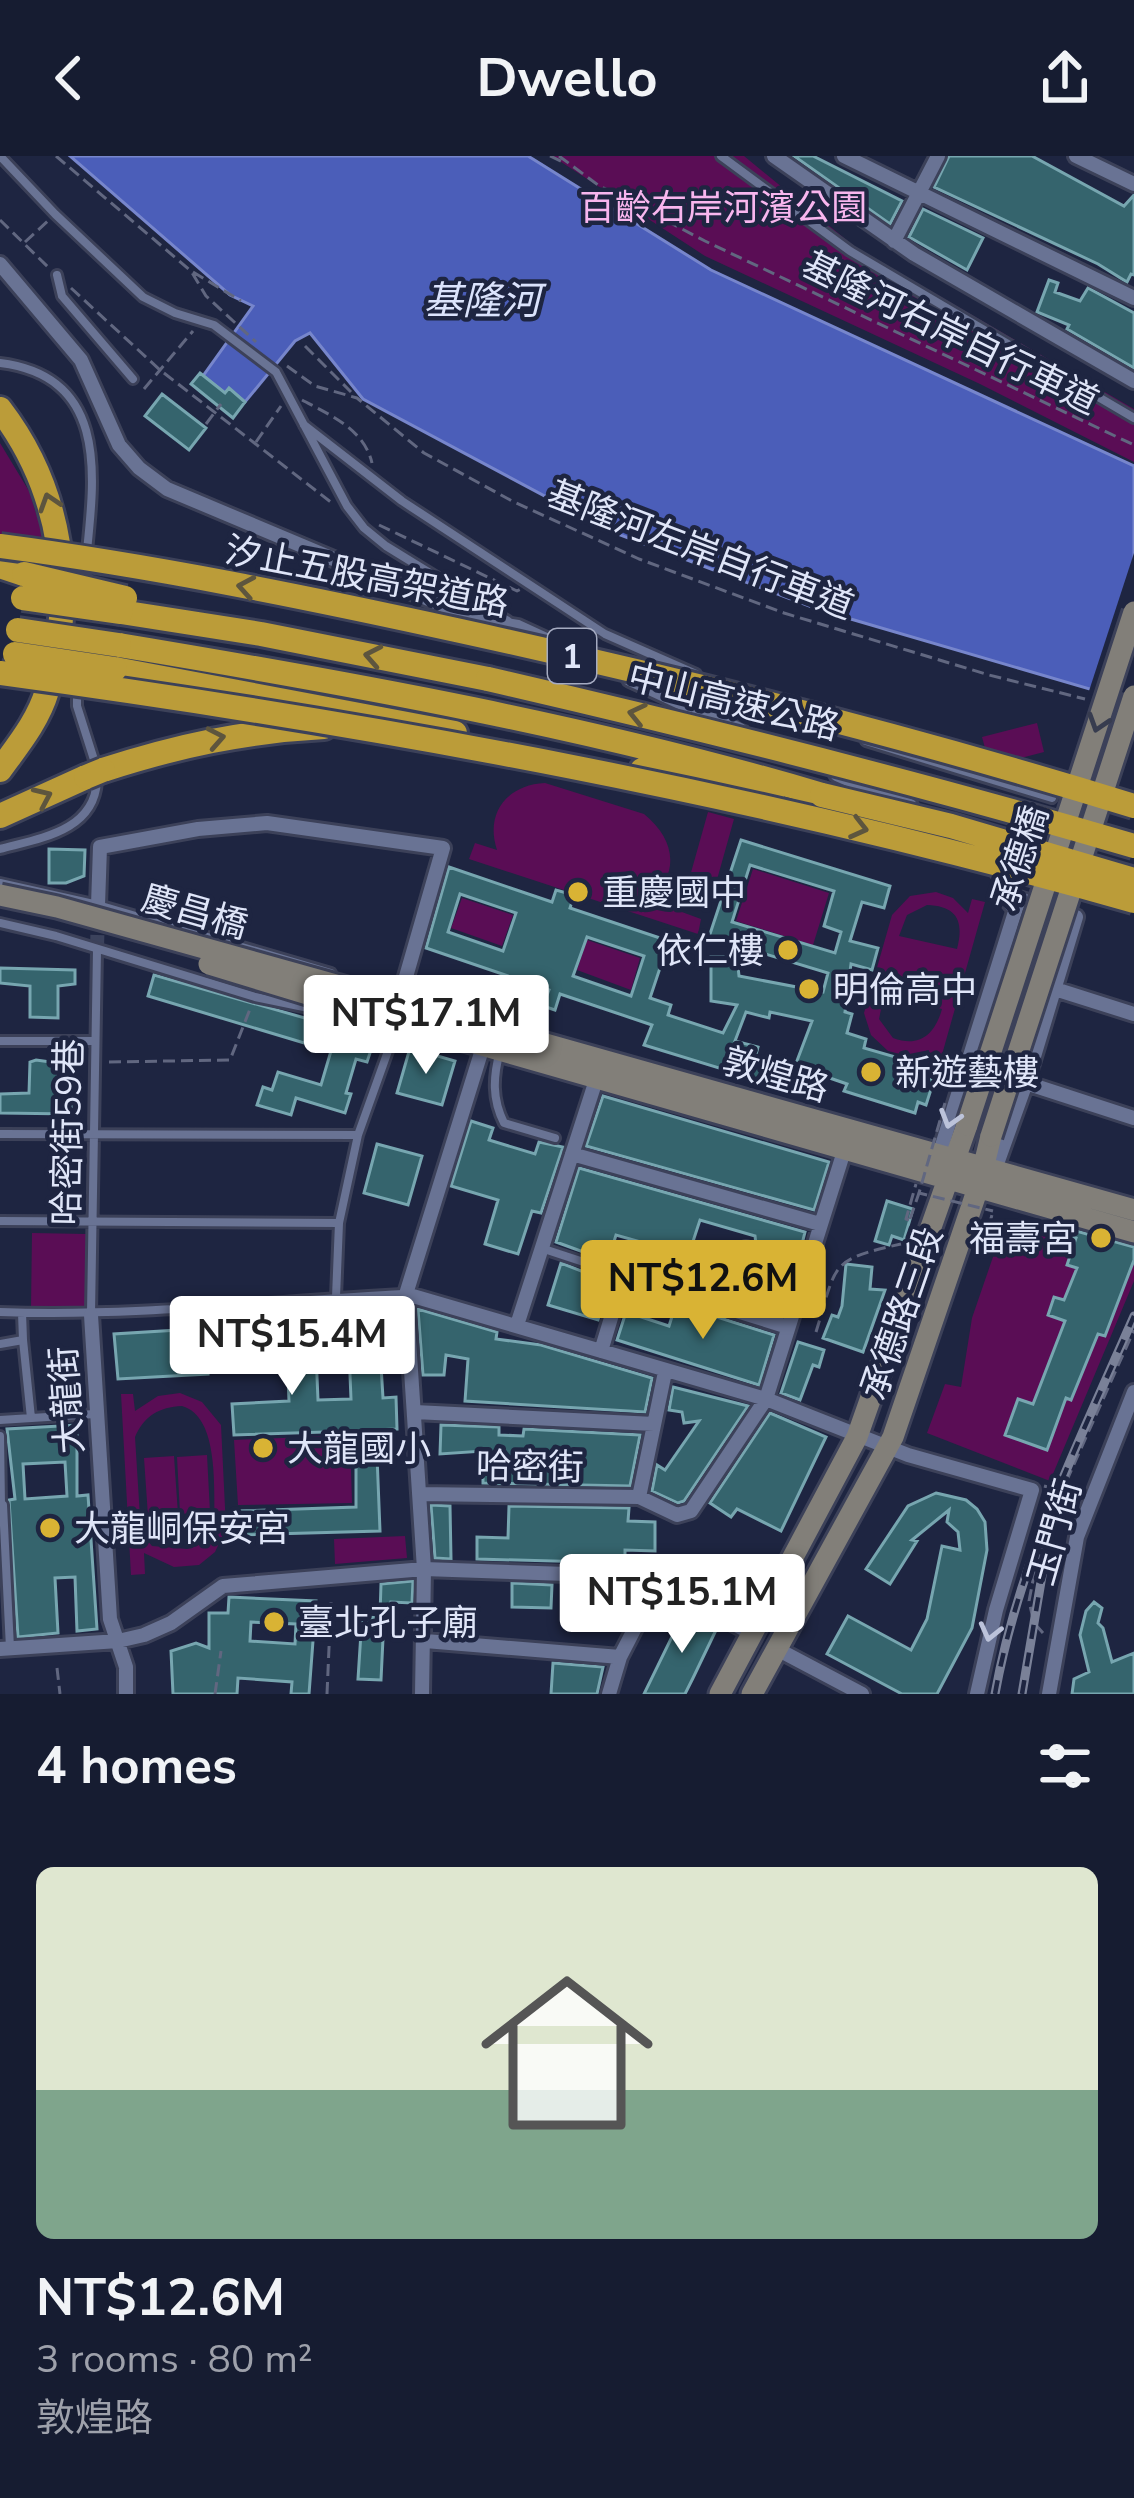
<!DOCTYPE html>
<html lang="en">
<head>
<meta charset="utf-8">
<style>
	:root { --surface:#161c31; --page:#23293d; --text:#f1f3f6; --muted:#9ea1ab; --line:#353a4d; --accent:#d9b334 }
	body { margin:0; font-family:"Nunito Sans","Noto Sans TC",sans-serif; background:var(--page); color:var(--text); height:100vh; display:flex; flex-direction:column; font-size:45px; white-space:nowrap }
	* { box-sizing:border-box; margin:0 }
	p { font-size:39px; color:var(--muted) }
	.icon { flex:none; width:66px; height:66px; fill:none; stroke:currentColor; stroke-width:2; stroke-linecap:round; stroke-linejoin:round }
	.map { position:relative; height:1538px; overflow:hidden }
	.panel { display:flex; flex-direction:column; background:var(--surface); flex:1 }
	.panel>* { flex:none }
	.price { position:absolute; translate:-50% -102px; padding:0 27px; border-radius:12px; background:#fff; color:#222; font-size:39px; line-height:78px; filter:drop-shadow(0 3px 6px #0008) }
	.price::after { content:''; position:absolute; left:50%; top:72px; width:36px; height:27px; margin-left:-18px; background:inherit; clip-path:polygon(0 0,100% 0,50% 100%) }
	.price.current { background:var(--accent); color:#111 }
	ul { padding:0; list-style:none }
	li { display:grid; align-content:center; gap:24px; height:636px; padding:0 36px }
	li+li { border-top:3px solid var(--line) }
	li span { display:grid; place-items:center; height:372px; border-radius:18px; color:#555 }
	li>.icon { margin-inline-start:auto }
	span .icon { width:216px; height:216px; fill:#fffc; stroke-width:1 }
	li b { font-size:51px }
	h2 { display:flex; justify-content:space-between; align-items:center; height:144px; padding:0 36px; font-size:51px }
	header { display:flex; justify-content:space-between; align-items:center; height:156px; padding:0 36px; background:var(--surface); font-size:54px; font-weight:700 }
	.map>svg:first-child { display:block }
</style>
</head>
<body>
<header><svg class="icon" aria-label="back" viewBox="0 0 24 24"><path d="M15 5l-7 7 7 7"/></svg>Dwello<svg class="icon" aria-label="share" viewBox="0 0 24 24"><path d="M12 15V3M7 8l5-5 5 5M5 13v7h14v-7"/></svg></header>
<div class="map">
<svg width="1134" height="1538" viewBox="0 0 1134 1538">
	<rect width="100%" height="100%" fill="#1e2541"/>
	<!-- green -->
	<path fill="#5a0d55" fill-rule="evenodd" d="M552 0H744L855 91 1134 253V306L980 228 705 100Z
		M0 287 29 335 45 385 0 378Z
		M1037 567 1044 596 990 610 982 581Z
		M545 627 644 658C675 683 681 717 649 744L701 763 698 778 469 703 475 687 497 694C485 658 506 629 545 627Z
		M708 656 734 663 709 752 683 745Z
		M753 713 829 737 813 789 736 765Z
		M936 736 953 742 968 757 972 743 985 746 934 927 922 925 929 894 904 899 888 895 871 879 864 857 892 759 910 740ZM927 749C958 750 964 766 957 793L899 780 907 759ZM884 839 942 853C935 878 920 892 893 882L879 863Z
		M462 742 513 759 502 790 451 772Z
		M587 784 640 802 631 834 577 814Z
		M1005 1066 1134 1107V1125L1050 1325 927 1277 945 1228 961 1231 972 1162Z
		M32 1077 86 1078V1153L31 1152Z
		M180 1237 202 1246 221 1269 226 1372 215 1396 199 1409 174 1411 144 1397 145 1418 131 1419 121 1238H133L135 1255 158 1240ZM182 1250C221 1261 213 1338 215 1373L202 1388 187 1393 152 1390 141 1377 135 1281C144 1260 159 1251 182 1250Z
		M350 1279 352 1347 238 1349 234 1284Z
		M207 1299 210 1356 180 1358 177 1301Z
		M174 1300 178 1358 148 1360 144 1302Z
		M405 1380 407 1402 335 1408 334 1383Z"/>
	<!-- water -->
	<path fill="#4b5eb9" stroke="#7786cc" stroke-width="3" d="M70 0H528L711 114 1134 310V546L820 454 612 376 363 243 310 177 295 185 245 246 229 233 225 237 203 220 253 150 230 139Z"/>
	<!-- pier -->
	<path fill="#1e2541" d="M1134 397V552L1088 538Z"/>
	<!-- building -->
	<path fill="#35646d" stroke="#77a6b0" stroke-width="3" fill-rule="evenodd" d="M794 0H813L902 45 890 68Z
		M949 0H1032L1124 50 1134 39V119L1131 118 1127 126 1098 108 934 31Z
		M923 53 983 82 967 114 909 81Z
		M1049 124 1058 127 1055 136 1080 145 1088 132 1134 157V212L1067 173 1069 169 1037 156Z
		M200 217 225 237 229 232 245 246 233 262 191 228Z
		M162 238 206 272 189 294 145 260Z
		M741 684 890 730 884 752 862 746 850 785 878 792 872 814 851 808 845 856 852 858 847 877 866 883 864 892 930 911 928 922 934 924 926 949 918 946 915 957 844 935 847 928 795 910 812 865 770 856 769 862 746 856 735 885 758 891 754 906 768 910 765 926 644 889 652 869 560 838 555 854 543 850 549 834 426 792 449 711 552 746 556 734 574 739 570 752 669 785 650 842 671 849 668 859 723 877 737 849 711 845V801H737L739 820 823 836 828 817 709 781ZM750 709 834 735 824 770 841 776 835 797 732 766ZM460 738 516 757 503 795 448 776ZM587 781 644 800 631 840 573 820Z
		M49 693 85 694 84 720 66 727H49Z
		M0 812 75 814V828L58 830V862L30 861V830L0 827Z
		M154 819 375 882 367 906 356 903 346 937 351 938 345 957 296 942 291 959 257 949 263 931 272 934 278 916 321 929 331 895 148 840Z
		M410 892 455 905 442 949 397 937Z
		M36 904 58 907 57 937 71 939V958L0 957V938L29 937 30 906Z
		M603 940 829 1006 814 1054 586 990Z
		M471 965 493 972 489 984 535 998 539 986 563 991 541 1057 532 1055 518 1098 485 1088 498 1044 451 1030Z
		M377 988 422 1000 408 1049 364 1037Z
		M579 1012 805 1076 801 1092 791 1090 778 1134 787 1137 781 1157 741 1145 757 1096 755 1080 700 1064 679 1128 640 1116 648 1088 616 1079 608 1105 556 1086Z
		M887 1045 913 1053 904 1084 892 1080 889 1089 875 1085Z
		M1069 1073 1134 1091V1104L1105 1180 1098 1178 1071 1244 1066 1242 1047 1294 1005 1279 1018 1243 1033 1248 1065 1165 1048 1159 1054 1141 1064 1144 1077 1112 1067 1109 1076 1082 1067 1079Z
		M561 1107 609 1126 598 1164 548 1149Z
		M846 1108 872 1111 870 1133 885 1134 863 1196 823 1182 832 1159 838 1161 842 1150Z
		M676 1148 774 1179 759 1229 617 1184 626 1156 669 1170Z
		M418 1153 497 1176 496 1183 541 1189 652 1222 645 1256 465 1245 468 1203 446 1199 444 1219H423Z
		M391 1161 393 1192 380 1193 383 1242 396 1241 397 1273 376 1274 380 1375 240 1379 238 1355 356 1351V1275L234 1279 232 1248 289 1245 287 1199 207 1204 208 1218 118 1223 114 1178ZM349 1195 351 1243 318 1244 316 1197Z
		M798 1186 824 1194 819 1211 813 1209 800 1244 781 1237Z
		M673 1231 748 1250 684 1345 678 1347 652 1335 657 1309 665 1314 699 1265 684 1267 682 1256 669 1254Z
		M770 1257 826 1281 781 1375 737 1353 731 1361 710 1347Z
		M77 1269V1340L88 1339 97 1473 77 1475 75 1421 55 1422 58 1477 18 1481 9 1344 15 1343 7 1273ZM65 1306 67 1340 25 1343 23 1308Z
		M441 1269 499 1271V1279L523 1280 524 1273 640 1279 630 1330 483 1327V1295L440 1298Z
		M936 1337 966 1344 977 1353 985 1366 987 1394 972 1472 937 1538H902L827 1498 848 1460 911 1494 927 1463 942 1390 960 1394 958 1376 947 1366 949 1354 912 1384 917 1385 890 1428 866 1413 908 1350Z
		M431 1349 450 1350 451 1403 435 1402Z
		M509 1350 629 1352 628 1365 655 1366V1395L625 1394V1407L477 1403V1381L508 1382Z
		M413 1425 412 1447 391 1446V1459H380L381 1428Z
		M512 1427 552 1429 551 1452 512 1451Z
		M229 1441 316 1445 309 1538H291L292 1526 238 1522 237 1538H173L171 1495 196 1487 209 1492V1457H228ZM251 1466 296 1468 295 1488 250 1485Z
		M1094 1446 1102 1452 1098 1467 1103 1472 1112 1506 1134 1497V1538H1072L1074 1523 1089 1516 1080 1479 1086 1455Z
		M685 1454 717 1472 693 1522 685 1538H644Z
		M362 1461 384 1462 381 1524 358 1523Z
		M553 1507 603 1511 597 1538H551Z"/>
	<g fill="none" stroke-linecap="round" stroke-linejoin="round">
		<!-- street-tunnel -->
		<path stroke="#3b425c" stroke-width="14" stroke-dasharray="14 7" stroke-linecap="butt" d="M97 793 98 754"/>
		<defs>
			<path id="lane" d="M0 0 55 58 143 141 175 157 214 169 276 216 347 350 364 372 386 390 508 465
				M721 0 850 95 1134 262
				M57 119 62 140 133 223
				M0 207C121 222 90 343 84 427
				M304 269 402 345 605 478 696 518
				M77 532V550L96 610
				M866 585 1052 642
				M0 693C41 682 94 675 97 625
				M0 727 98 749 331 817
				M0 767 56 780 255 841 352 861
				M0 885H94
				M500 895C493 921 492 943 504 967L555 982
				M0 978 358 979
				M0 1065 339 1067
				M541 1092 684 1139 689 1126
				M336 1141 339 1067 358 979 398 867
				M0 1156C134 1161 270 1145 404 1138
				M91 1157 97 794
				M23 1184 31 1262
				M0 1188 23 1184 22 1157
				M0 1264 95 1258
				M0 1280 1 1349
				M3 1349 10 1492"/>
			<path id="street" d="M774 0 914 98 1134 225
				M844 0 1134 142
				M1076 0 1134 28
				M894 85 938 0
				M0 108 81 204 119 289 139 312 167 333 481 465 518 471 555 488
				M630 523 740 574
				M837 618 910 650
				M996 712 1007 732 1006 742 1015 753
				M98 749 100 691 198 673 267 667 443 692 397 852
				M1055 833 1134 858
				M1026 927 1134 962
				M572 998 820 1068
				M942 1006 939 999 1019 743 1076 761 1026 927 993 1019
				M746 1093 727 1152 788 1171
				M406 1138 766 1243 908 1299 1032 1334 996 1454 977 1538
				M91 1159 110 1463 126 1511V1538
				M517 1169 597 921
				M601 1195 624 1119
				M415 1256 654 1268
				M419 1338 639 1341 677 1359 691 1355 766 1243 845 992
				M639 1341 665 1216
				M425 1485 620 1501
				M0 1493 118 1485 144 1479 171 1467 223 1430 424 1413 597 1419 671 1434 751 1477
				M777 1493 862 1538
				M422 1538 424 1413 406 1138 485 884
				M609 1538 620 1501 656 1431
				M1049 1538 1077 1381 1134 1236"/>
			<path id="secondary" d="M372 839 1134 1054
				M370 857 1134 1076
				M720 1538 857 1281 967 969
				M752 1538 893 1281 979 1029 991 980"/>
			<path id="highway" d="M0 253C62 334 77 437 47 535 38 565 18 589 0 614
				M0 410 24 418
				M121 456 261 478 488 523
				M119 489C354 528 593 571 822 639
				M115 513 455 577
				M103 614C177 590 246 575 324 571
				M642 614 773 636
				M0 660 86 621"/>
		</defs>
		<!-- lane casing -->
		<use href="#lane" stroke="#3c4159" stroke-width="14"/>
		<!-- street casing -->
		<use href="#street" stroke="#3c4159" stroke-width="20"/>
		<!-- secondary casing -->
		<use href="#secondary" stroke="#3c4159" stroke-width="27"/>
		<!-- highway casing -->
		<use href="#highway" stroke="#3c4159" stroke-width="30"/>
		<!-- path -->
		<path stroke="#616780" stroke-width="3" stroke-dasharray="12 6" stroke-linecap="butt" d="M56 0 191 115 206 140 256 186
			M550 0 563 6
			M559 0 598 29 705 85 1134 289
			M0 64 50 113
			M25 86 49 64
			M193 116 241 145
			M71 132 160 214 332 347
			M305 190 351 236
			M287 210 315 230 357 242 424 297 512 345 639 403 784 457 989 519 1085 543
			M144 233 193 175
			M302 244C330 259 364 273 372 307
			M206 268 221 248
			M256 286 281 250
			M379 369 517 435 521 433
			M109 906 230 904 250 853
			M910 1063 919 1037
			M909 1064 906 1063 916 1028
			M984 1088 993 1055
			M816 1176C837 1108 828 1104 901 1088
			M1044 1330 1062 1335
			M1043 1477 1034 1467 1029 1445 1035 1414 1062 1335 1134 1174
			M57 1512 60 1538
			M215 1538 221 1495
			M327 1538 331 1446"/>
		<!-- lane -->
		<use href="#lane" stroke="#697394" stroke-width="8"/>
		<!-- street -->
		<use href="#street" stroke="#697394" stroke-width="14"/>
		<!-- secondary -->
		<use href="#secondary" stroke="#827f79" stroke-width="21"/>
		<!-- highway -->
		<use href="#highway" stroke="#bb9c39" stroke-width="24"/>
		<defs>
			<path id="rail" d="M995 1538C1019 1404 1080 1284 1134 1160
				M1022 1538 1044 1408"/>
		</defs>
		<!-- rail casing -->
		<use href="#rail" stroke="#7a8198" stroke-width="9"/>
		<!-- rail -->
		<use href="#rail" stroke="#1e2541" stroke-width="4.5" stroke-dasharray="14" stroke-linecap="butt"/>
		<defs>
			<path id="secondary-bridge" d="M0 739 57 751 372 839
				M209 808 370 857
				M967 969 1134 456
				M991 980 1134 540"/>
			<path id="highway-bridge" d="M0 390C153 410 305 441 456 474 685 524 911 581 1134 650
				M24 418 125 442
				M23 442 121 456
				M18 474 119 489
				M15 498 115 513
				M0 517C383 569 762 639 1134 745
				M488 523C705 573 920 627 1134 690
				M86 621 103 614
				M822 639 951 670 1134 724"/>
		</defs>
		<!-- secondary-bridge casing -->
		<use href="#secondary-bridge" stroke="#3c4159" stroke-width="27" stroke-linecap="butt"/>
		<!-- highway-bridge casing -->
		<use href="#highway-bridge" stroke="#3c4159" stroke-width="30" stroke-linecap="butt"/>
		<!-- path-bridge -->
		<path stroke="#616780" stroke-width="3" stroke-dasharray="12 6" stroke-linecap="butt" d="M945 947 919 1037 993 1055"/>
		<!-- secondary-bridge -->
		<use href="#secondary-bridge" stroke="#827f79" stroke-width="21"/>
		<!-- highway-bridge -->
		<use href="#highway-bridge" stroke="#bb9c39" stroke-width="24"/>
	</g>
	<!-- one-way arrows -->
	<defs><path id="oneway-chevron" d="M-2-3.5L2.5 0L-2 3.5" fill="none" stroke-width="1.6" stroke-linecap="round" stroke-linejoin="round" transform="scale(3)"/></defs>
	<g stroke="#5d553e">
		<use href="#oneway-chevron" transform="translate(49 346) rotate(-108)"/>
		<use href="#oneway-chevron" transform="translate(246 431) rotate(-170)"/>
		<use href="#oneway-chevron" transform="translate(373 500) rotate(-169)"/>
		<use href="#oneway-chevron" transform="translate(637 558) rotate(-167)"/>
		<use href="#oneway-chevron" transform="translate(216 582) rotate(-11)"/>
		<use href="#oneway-chevron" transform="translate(43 641) rotate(-24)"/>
		<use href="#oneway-chevron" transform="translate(859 672) rotate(14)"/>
	</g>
	<use stroke="#373c4f" href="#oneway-chevron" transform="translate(1098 567) rotate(108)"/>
	<g stroke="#bcc3da">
		<use href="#oneway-chevron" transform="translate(950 963) rotate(107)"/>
		<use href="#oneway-chevron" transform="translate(990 1476) rotate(104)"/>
	</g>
	<!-- markers -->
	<g fill="#d9b334" stroke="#1e2541" stroke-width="4.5">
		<circle cx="578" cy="736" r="12"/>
		<circle cx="788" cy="794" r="12"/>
		<circle cx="809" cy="833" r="12"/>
		<circle cx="871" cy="916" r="12"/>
		<circle cx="1101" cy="1082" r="12"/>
		<circle cx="263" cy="1292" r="12"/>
		<circle cx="50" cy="1372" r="12"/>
		<circle cx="274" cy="1466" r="12"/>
	</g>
	<g text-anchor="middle" stroke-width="9" stroke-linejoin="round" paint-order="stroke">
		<!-- shield labels -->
		<rect fill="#1e2541" stroke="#a5abc1" stroke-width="3" x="548" y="473" width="48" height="54" rx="9"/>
		<g font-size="33" font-weight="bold" fill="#dfe5f8">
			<text x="572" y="512">1</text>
		</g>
		<!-- park labels -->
		<g font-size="36" fill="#f8b6ee" stroke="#1e2541">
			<text x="723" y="64">百齡右岸河濱公園</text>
		</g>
		<!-- street labels -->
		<g font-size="36" fill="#dfe5f8" stroke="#1e2541">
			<text transform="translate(951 176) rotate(26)" y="13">基隆河右岸自行車道</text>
			<text transform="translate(701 393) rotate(21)" y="13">基隆河左岸自行車道</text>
			<text transform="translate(367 420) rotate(11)" y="13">汐止五股高架道路</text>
			<text transform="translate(734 545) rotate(14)" y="13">中山高速公路</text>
			<text transform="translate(1019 702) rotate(-72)" y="13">承德橋</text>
			<text transform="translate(195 755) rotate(16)" y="13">慶昌橋</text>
			<text transform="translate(776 918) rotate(16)" y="13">敦煌路</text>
			<text transform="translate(67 976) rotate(-89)" y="13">哈密街59巷</text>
			<text transform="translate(901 1157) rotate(-71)" y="13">承德路三段</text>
			<text transform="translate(66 1244) rotate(-94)" y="13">大龍街</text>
			<text transform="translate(530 1310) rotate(1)" y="13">哈密街</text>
			<text transform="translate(1054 1376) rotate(-74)" y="13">玉門街</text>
		</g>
		<!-- poi labels -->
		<g font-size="36" fill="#dfe5f8" stroke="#1e2541" text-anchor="start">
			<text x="602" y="749">重慶國中</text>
			<text x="764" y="807" text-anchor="end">依仁樓</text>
			<text x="833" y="846">明倫高中</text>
			<text x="895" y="929">新遊藝樓</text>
			<text x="1077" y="1095" text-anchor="end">福壽宮</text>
			<text x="287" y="1305">大龍國小</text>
			<text x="74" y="1385">大龍峒保安宮</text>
			<text x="298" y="1479">臺北孔子廟</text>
		</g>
		<!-- water labels -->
		<g font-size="39" font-style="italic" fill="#dbe3fc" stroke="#1e2541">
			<text x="482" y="158">基隆河</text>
		</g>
	</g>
</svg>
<b class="price" style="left:426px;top:921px">NT$17.1M</b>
<b class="price current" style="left:703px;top:1186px">NT$12.6M</b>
<b class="price" style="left:292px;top:1242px">NT$15.4M</b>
<b class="price" style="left:682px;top:1500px">NT$15.1M</b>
</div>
<section class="panel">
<h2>4 homes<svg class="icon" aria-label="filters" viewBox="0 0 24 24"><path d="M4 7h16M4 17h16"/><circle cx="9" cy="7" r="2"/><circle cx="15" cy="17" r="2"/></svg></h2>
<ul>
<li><span style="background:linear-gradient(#dfe7d0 60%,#7fa58c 0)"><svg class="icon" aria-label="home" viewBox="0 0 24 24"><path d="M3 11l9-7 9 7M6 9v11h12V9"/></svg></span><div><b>NT$12.6M</b><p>3 rooms · 80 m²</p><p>敦煌路</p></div></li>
</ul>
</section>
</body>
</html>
